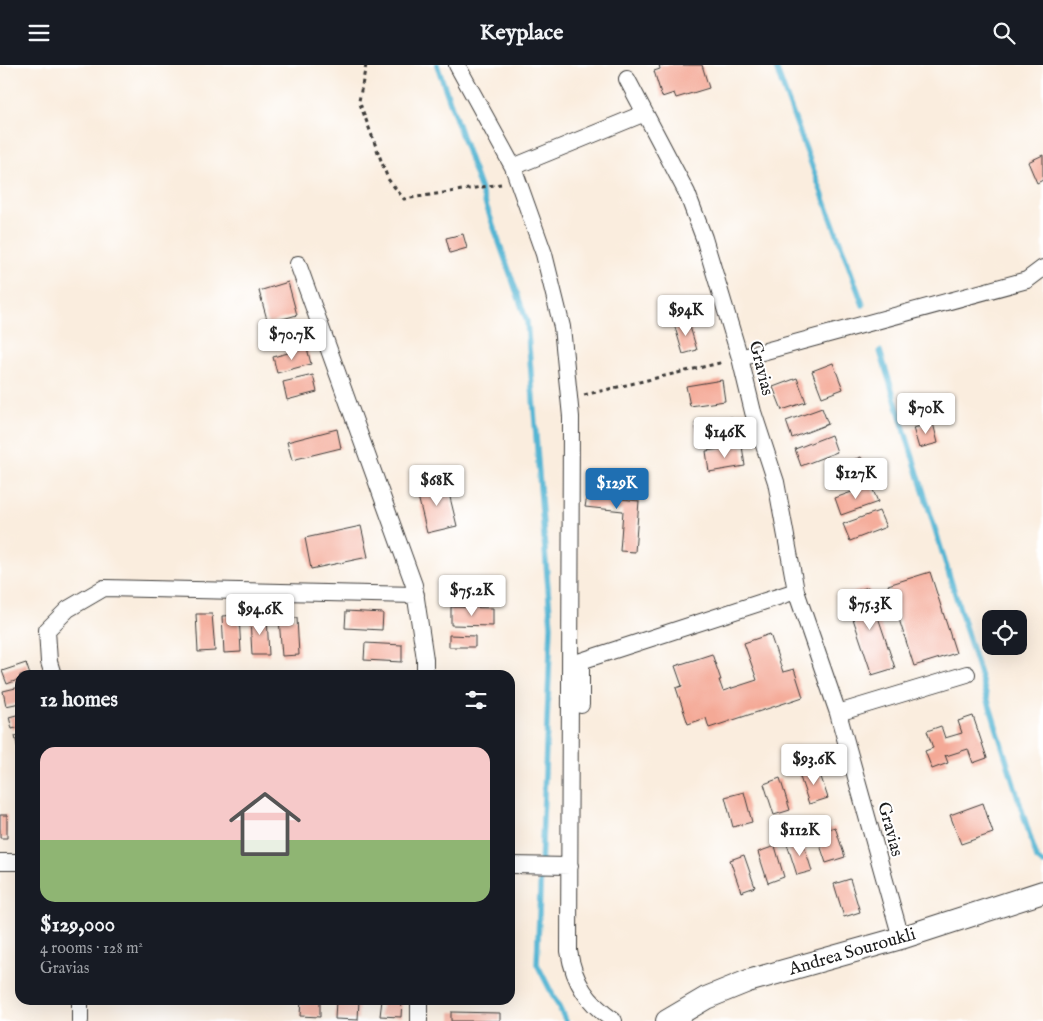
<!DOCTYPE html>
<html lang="en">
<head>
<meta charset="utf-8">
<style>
	:root { --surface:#171b24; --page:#20242c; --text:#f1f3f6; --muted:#9ea1a6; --line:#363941; --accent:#1f6fb2 }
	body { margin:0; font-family:"IM FELL English",serif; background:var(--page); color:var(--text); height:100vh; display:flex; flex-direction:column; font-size:19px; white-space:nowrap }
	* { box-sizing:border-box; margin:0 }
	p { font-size:16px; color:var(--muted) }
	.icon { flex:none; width:28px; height:28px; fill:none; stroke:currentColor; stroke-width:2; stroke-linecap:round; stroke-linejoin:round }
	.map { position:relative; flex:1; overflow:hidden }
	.sheet { position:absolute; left:15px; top:605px; width:500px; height:335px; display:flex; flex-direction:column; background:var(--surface); border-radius:15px; box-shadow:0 5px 20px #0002 }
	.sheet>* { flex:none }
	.fabs { position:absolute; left:982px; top:545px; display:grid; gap:10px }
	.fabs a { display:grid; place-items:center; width:45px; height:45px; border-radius:10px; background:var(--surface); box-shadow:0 5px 20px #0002; font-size:25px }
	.price { position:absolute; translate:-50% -42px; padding:0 11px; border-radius:5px; background:#fff; color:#222; font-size:16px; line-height:32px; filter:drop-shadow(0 1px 2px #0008) }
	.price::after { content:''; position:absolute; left:50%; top:30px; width:15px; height:11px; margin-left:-8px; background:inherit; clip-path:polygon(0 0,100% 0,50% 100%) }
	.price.active { background:var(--accent); color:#fff }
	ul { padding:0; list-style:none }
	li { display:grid; align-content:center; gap:10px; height:265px; padding:0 25px }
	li+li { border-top:1px solid var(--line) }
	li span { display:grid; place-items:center; height:155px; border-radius:15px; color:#555 }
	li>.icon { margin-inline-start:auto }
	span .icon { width:90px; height:90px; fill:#fffc; stroke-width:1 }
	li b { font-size:21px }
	h2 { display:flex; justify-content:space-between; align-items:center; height:60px; padding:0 25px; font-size:21px }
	header { display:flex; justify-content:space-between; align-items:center; height:65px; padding:0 25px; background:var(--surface); font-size:22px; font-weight:700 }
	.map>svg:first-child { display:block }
</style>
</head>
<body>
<header><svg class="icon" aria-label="menu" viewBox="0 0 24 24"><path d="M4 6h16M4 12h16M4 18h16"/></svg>Keyplace<svg class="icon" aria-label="search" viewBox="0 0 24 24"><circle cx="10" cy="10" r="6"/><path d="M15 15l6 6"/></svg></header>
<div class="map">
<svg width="1043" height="956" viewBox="0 0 1043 956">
	<rect width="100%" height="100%" fill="#fff"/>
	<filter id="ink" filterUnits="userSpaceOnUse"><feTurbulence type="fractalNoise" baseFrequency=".02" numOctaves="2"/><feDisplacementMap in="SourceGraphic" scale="10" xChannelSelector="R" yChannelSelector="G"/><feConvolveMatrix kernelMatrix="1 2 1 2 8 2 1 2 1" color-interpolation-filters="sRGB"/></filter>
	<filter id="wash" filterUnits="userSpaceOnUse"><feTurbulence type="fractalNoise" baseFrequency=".0096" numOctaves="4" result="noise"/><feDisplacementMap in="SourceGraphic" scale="20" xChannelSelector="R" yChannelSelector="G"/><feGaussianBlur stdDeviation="1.12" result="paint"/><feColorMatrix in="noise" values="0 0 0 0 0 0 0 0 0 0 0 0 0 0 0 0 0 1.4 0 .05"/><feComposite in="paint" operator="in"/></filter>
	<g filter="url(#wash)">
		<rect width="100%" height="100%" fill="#faedde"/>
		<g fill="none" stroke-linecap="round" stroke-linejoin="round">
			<!-- stream -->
			<path stroke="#55b5d3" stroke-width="5.5" d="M437 0 527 257 551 561 537 899 566 956
				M775 0 863 240
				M880 286 1037 794 1043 799"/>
		</g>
		<g id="blocks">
			<!-- building -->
			<path fill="#f4a996" d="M659 0H702L709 23 676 33 674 28 662 32 654 6 660 4Z
				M1043 90V115L1037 118 1028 97Z
				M463 169 467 183 450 188 446 173Z
				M288 217 297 250 268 258 259 226Z
				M688 255 697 285 683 289 674 259Z
				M307 283 311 299 277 308 273 292Z
				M833 298 843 324 822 332 812 306Z
				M313 310 317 327 287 335 283 317Z
				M797 313 806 337 782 345 773 322Z
				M722 315 725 336 690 341 686 321Z
				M822 343 828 359 792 373 786 356Z
				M732 352 734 369 698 374 695 358Z
				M933 358 938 378 919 383 913 363Z
				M337 364 341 383 292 395 287 377Z
				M831 370 837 387 801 401 795 384Z
				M742 381 745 401 709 407 706 386Z
				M861 392 868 409 832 422 825 405Z
				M597 408 613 409 611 433 639 436 635 487 620 486 623 446 585 442 587 431 595 432Z
				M446 416 457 461 427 468 416 423Z
				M871 420 878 437 841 450 835 433Z
				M879 446 886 462 850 476 843 459Z
				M361 461 368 492 311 504 305 473Z
				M930 507 956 588 914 601 888 520Z
				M868 522 895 603 872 610 845 530Z
				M451 542 493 543V561L451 560Z
				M346 546 383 548 382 565 345 563Z
				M196 549H212L215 586 198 587Z
				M239 550 241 587 224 588 222 551Z
				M267 552 269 590H252L250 553Z
				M297 553 299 590 282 591 279 554Z
				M770 569 783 607 794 604 803 632 709 663 706 653 688 659 676 623 682 621 675 601 712 589 721 615H719L723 626 757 615 744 578Z
				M449 570 475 571V582H449Z
				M365 578 402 580V597L364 595Z
				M26 598 30 610H20V614L7 619 2 606Z
				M20 622V638L6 641 3 626Z
				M20 649V662L12 664 9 652Z
				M973 651 987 693 973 698 968 684 946 691 945 690 948 698 932 704 925 686 933 683 927 666 941 661 945 673 962 668 958 656Z
				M20 670V685H18L15 671Z
				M818 703 828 733 809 739 799 709Z
				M780 713 790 745 774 750 764 719Z
				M744 727 752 757 733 762 725 732Z
				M983 738 993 768 961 779 950 750Z
				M0 750H7V773H0Z
				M835 762 845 792 826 798 816 768Z
				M802 774 812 806 797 810 787 779Z
				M775 781 784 812 768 818 758 787Z
				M744 790 755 822 741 827 730 795Z
				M850 814 860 847 844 852 834 819Z
				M301 935H320V952L300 951Z
				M336 935H359L358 955 335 954Z
				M382 935H402L401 952 380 951Z
				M451 947 500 948V956H451Z"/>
		</g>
	</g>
	<g filter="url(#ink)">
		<use href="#blocks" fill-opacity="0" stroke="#3d3b39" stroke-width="1"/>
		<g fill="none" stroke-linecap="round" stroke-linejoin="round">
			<defs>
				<path id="street" d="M457 0 513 102 544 189 562 262 571 352 569 886C574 918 588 938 614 956
					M627 14 687 128 704 173 740 293 753 347 776 417 796 526 838 648 901 873
					M513 102 645 48
					M298 199 414 520 425 594V610
					M740 293 1027 215 1043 203
					M53 610 49 597 47 565 68 544 104 523 416 530
					M581 640V596L796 526
					M838 648 967 609
					M0 797H20
					M510 800 570 801
					M80 956V935
					M419 956V935"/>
				<path id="secondary" d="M667 956 706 933 748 916 901 873 1043 827"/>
			</defs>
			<!-- street casing -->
			<use href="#street" stroke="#3d3b39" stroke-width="18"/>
			<!-- secondary casing -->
			<use href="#secondary" stroke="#3d3b39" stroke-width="24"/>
			<!-- path -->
			<path stroke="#3d3b39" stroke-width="3" stroke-dasharray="4 4" stroke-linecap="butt" d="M366 0 359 36 388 114 404 134 501 119
				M584 330 724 297"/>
			<!-- street -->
			<use href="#street" stroke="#fff" stroke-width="16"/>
			<!-- secondary -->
			<use href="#secondary" stroke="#fff" stroke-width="22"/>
		</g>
	</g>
	<g text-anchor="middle" stroke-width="4" stroke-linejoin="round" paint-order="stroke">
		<!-- street labels -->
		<g font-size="18" fill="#1c1c1c" stroke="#fff">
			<text transform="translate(762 303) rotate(76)" y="6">Gravias</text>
			<text transform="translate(891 764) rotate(75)" y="6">Gravias</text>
			<text transform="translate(852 886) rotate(-16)" y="6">Andrea Souroukli</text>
		</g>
	</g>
</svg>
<div class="fabs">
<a><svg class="icon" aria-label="locate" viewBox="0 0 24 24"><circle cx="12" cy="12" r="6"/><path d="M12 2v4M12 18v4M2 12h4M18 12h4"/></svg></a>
</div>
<b class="price" style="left:686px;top:272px">$94K</b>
<b class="price" style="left:292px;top:296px">$70.7K</b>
<b class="price" style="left:926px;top:370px">$70K</b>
<b class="price" style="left:725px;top:394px">$146K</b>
<b class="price" style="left:856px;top:435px">$127K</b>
<b class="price" style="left:437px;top:442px">$68K</b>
<b class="price active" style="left:617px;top:445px">$129K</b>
<b class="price" style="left:472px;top:552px">$75.2K</b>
<b class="price" style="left:870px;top:566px">$75.3K</b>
<b class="price" style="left:260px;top:571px">$94.6K</b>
<b class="price" style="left:814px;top:721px">$93.6K</b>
<b class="price" style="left:800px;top:792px">$112K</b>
<section class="sheet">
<h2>12 homes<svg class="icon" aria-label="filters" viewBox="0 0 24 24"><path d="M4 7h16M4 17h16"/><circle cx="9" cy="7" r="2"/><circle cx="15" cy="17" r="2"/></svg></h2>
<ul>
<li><span style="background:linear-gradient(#f6c9c9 60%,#8fb573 0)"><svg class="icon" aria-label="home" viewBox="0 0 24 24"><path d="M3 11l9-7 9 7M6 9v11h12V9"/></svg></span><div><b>$129,000</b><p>4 rooms · 128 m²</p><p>Gravias</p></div></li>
</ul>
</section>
</div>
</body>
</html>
